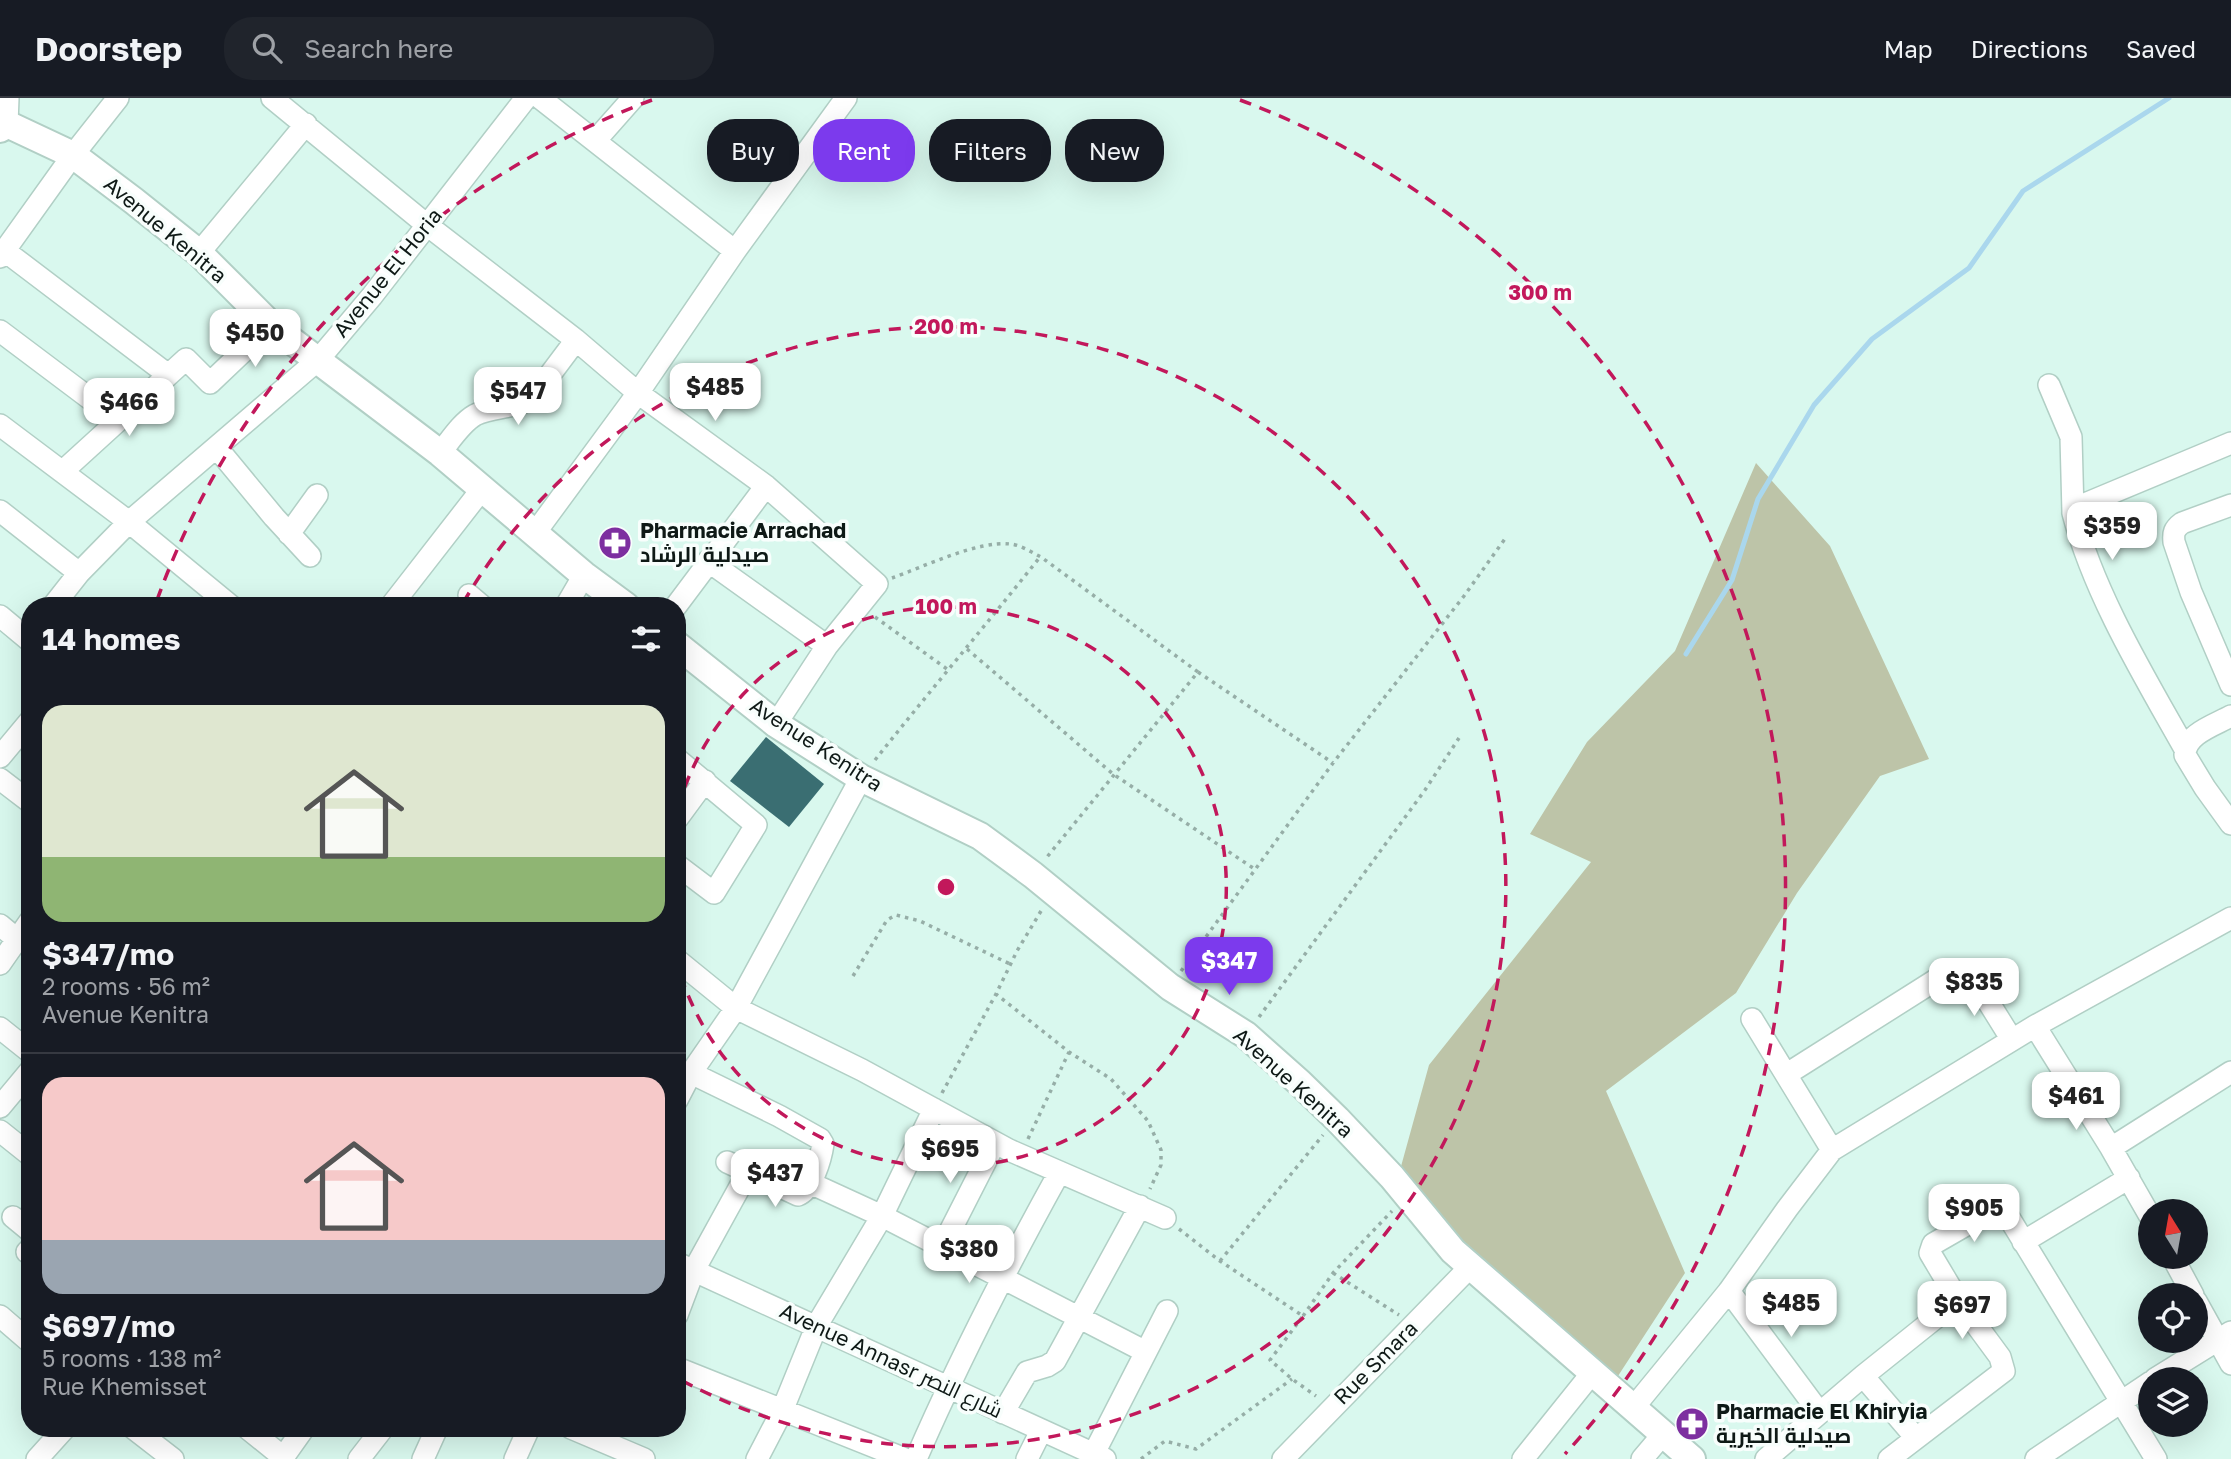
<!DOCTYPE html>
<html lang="en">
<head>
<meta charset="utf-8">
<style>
	:root { --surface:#171b24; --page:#20242c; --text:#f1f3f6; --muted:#9ea1a6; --line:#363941; --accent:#7c3aed }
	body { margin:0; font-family:"Golos Text",Cairo,sans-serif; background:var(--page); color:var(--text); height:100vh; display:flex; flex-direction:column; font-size:26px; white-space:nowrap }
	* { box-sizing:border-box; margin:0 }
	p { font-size:23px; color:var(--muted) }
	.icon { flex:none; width:38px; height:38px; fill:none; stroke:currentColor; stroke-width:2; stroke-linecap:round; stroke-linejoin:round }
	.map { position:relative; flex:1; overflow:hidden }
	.sheet { position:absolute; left:21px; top:499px; width:665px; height:840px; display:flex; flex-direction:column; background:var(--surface); border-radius:28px; box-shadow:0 7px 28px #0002 }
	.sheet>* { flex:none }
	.hud { position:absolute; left:707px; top:21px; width:665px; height:63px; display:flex; gap:14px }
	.needle { width:46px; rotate:349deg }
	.tools { position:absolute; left:2138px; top:1101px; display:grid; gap:14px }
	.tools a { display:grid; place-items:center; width:70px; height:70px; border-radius:50%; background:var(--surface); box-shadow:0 7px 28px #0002; font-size:35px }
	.price { position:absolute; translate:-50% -60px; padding:0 16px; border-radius:14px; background:#fff; color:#222; font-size:23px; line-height:46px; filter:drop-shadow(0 2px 4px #0008) }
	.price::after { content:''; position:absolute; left:50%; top:42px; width:21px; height:16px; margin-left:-10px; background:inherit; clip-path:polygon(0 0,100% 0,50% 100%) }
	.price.selected { background:var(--accent); color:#fff }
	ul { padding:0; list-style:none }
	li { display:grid; align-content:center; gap:14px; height:371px; padding:0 21px }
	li+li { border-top:2px solid var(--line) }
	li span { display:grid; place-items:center; height:217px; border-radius:21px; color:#555 }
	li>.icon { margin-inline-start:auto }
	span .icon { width:126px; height:126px; fill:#fffc; stroke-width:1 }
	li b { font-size:30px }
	h2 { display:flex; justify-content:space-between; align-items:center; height:84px; padding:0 21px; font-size:30px }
	.pill { padding:0 24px; border-radius:28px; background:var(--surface); box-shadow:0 7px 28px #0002; font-size:24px; line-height:63px }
	.pill.selected { background:var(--accent); color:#fff }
	header { display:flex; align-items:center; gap:42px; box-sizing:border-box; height:98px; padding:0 35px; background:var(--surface); border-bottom:2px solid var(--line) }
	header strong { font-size:33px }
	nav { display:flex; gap:38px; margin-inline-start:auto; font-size:24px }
	.search { width:490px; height:63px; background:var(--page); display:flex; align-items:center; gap:18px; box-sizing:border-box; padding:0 24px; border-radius:28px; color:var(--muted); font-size:26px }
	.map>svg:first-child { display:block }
</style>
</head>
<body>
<header>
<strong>Doorstep</strong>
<div class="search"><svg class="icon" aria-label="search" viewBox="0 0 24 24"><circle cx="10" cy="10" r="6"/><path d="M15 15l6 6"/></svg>Search here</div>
<nav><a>Map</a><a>Directions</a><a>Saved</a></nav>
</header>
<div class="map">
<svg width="2231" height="1361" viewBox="0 0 2231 1361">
	<rect width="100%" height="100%" fill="#d9f8ee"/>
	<!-- green -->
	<path fill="#bdc4a8" d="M1756 365 1830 448 1929 661 1880 678 1797 795 1736 895 1606 993 1685 1175 1618 1278 1392 1101 1429 967 1591 764 1530 736 1587 644 1675 553Z"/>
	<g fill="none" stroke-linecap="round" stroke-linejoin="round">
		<!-- stream -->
		<path stroke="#aad7ed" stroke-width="5" d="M1686 556 1732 482 1758 401 1814 307 1872 241 1969 170 2023 93 2169 0"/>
	</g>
	<!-- building -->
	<path fill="#3a6e72" d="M766 639 824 686 789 729 730 683Z"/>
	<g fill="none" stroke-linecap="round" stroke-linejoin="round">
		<defs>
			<path id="minor" d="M272 0 427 127 576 242 638 295 766 388 877 486 827 548 776 626
				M540 0 735 153
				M7 26 8 0
				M595 43 633 0
				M5 153 167 276
				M199 155 306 26
				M0 159 73 57 118 0
				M0 233 117 321
				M2049 287 2071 339 2073 415
				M0 327 129 424 231 508
				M217 350 274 419 310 458
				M440 355C450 343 461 325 475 317 494 307 516 312 534 298L576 242
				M63 373 186 261 210 285 271 227
				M2231 407 2182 425C2174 431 2173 435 2174 444L2191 494 2231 587
				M0 413 79 475
				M535 435 638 295 735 153 846 0
				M289 436 317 397
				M708 463 827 548
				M469 497 482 508
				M53 508 79 475 129 424 318 262 372 198 526 0
				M391 508 482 391
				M566 508 584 477
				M676 508 766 388
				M0 518 30 543
				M2231 618C2215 627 2185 636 2185 657L2205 690 2231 726
				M2185 651C2144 578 2094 496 2073 415L2085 406 2231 345
				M0 659 30 623
				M677 661 756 727 714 795 677 767
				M0 681 30 704
				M677 721 705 683
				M0 827 18 842
				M677 862 736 910 862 972 1009 1052 1165 1120
				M0 866 30 823
				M1752 921 1832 1052
				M2035 928 2111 1050 2151 1120
				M0 930 30 954
				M691 975 779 1018 820 1041 823 1046C821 1060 812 1092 798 1097L727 1064
				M1787 976 1942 878 1960 872 1971 876 2012 942
				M677 1002 691 975 736 910 861 680
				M0 1009 30 973
				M0 1033 30 1057
				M2111 1050 2231 974
				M810 1085 882 1118 1146 1254
				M13 1119 30 1133
				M2023 1144 2129 1080
				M942 1149 995 1045
				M27 1154 30 1151
				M2172 1158 2193 1197
				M677 1165 1105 1361
				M1729 1193 1819 1314
				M2196 1203 2231 1266
				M677 1217 694 1172 748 1074
				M0 1218 30 1244
				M677 1270 905 1361
				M1863 1278 1916 1340
				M2155 1281 2231 1234
				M1634 1309 1729 1193 1787 1111 1832 1052 2035 928 2231 820
				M1003 1315 1027 1274 1047 1268 1055 1263 1140 1108
				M133 1330 173 1361
				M247 1330 283 1359
				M571 1330 644 1361
				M37 1361 65 1330
				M282 1361 304 1330
				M359 1361 383 1330
				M423 1361 437 1330
				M515 1361 529 1330
				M757 1361 782 1313 817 1227 882 1118 934 1011
				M916 1361C959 1262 1007 1169 1059 1075
				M1027 1361 1041 1333
				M1091 1361 1167 1213
				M1283 1361 1470 1169
				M1523 1361 1592 1275
				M1642 1361 1664 1335
				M1766 1361 1863 1278 1958 1202
				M1889 1361 2004 1273 2000 1259 1958 1202 1930 1155 1933 1146 1999 1108 2005 1113 2156 1361
				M2036 1361 2151 1284"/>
			<path id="tertiary" d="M0 31 7 26 73 57 134 103 199 155 271 227 440 355 584 477 626 508
				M677 547 776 626 861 680 980 738 1033 777 1170 889 1246 937 1300 985 1337 1021 1392 1079 1453 1153 1692 1361"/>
		</defs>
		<!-- minor casing -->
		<use href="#minor" stroke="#b1cfc5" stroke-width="24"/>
		<!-- tertiary casing -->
		<use href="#tertiary" stroke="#b1cfc5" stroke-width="30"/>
		<!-- path -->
		<path stroke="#96aea7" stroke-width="3.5" stroke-dasharray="3.5 5" stroke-linecap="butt" d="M892 480C923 469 979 442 1010 446 1021 447 1031 454 1041 459L1198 574 1047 759
			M875 519 947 571
			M967 551 1113 676 1256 772
			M1198 574 1333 665
			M875 662C929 594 986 527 1040 459
			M1041 813 1017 853 996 896 1069 954 1111 981 1148 1023 1161 1052V1067L1150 1091
			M1181 873 1333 665 1464 498 1507 438
			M853 878 887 822 896 817 920 823 1010 866
			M1259 919 1425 692 1459 640
			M942 995 996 896
			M1028 1041 1069 954
			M1179 1131 1220 1163 1303 1218 1270 1262 1292 1281 1316 1298
			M1220 1163 1323 1037
			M1333 1175 1399 1217
			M1303 1218 1333 1175 1392 1113
			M1141 1361 1165 1343 1196 1351 1292 1281"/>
		<!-- minor -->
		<use href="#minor" stroke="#fff" stroke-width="21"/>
		<!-- tertiary -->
		<use href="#tertiary" stroke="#fff" stroke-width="26"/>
	</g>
	<!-- distance rings -->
	<g fill="none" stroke="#c2185b" stroke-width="3.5" stroke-dasharray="12 9">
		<path d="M678 709A280 280 0 1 1 678 869"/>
		<path d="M463 505A560 560 0 1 1 679 1281"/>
		<path d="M157 502A840 840 0 0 1 652 2M1240 2A840 840 0 0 1 1565 1356"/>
	</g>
	<!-- icons -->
	<defs>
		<symbol id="pharmacy-disc" viewBox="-11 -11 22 22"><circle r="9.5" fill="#7d2fa0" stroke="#f8fefc"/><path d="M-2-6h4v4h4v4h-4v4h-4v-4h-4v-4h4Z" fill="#fff"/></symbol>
	</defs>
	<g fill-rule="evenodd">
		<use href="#pharmacy-disc" x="596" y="426" width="38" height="38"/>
		<use href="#pharmacy-disc" x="1673" y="1307" width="38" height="38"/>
	</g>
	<g text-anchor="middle" stroke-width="7" stroke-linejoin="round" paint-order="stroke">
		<!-- street labels -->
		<g font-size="21" fill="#0e1916" stroke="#f8fefc">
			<text transform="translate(165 132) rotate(40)" y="7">Avenue Kenitra</text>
			<text transform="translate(388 175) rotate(-51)" y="7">Avenue El Horia</text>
			<text transform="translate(816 647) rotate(33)" y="7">Avenue Kenitra</text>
			<text transform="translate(1293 985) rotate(42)" y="7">Avenue Kenitra</text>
			<text transform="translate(891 1263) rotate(25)" y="7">Avenue Annasr شارع النصر</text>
			<text transform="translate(1376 1265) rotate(-45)" y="7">Rue Smara</text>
		</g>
		<!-- poi labels -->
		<g font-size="21" font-weight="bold" fill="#0e1916" stroke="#f8fefc" text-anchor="start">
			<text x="640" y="440">Pharmacie Arrachad<tspan x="640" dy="24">صيدلية الرشاد</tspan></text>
			<text x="1716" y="1321">Pharmacie El Khiryia<tspan x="1716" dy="24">صيدلية الخيرية</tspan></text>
		</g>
	</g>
	<circle cx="946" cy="789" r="10" fill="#c2185b" stroke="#f8fefc" stroke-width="3.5"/>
	<g font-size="21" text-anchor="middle" font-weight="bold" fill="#c2185b" stroke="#f8fefc" stroke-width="7" stroke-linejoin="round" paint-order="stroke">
		<text x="1540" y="202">300 m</text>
		<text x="946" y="236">200 m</text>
		<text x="946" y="516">100 m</text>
	</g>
</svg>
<div class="tools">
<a><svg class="needle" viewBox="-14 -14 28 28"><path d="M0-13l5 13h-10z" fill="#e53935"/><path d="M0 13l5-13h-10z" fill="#9ea1a6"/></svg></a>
<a><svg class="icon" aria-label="locate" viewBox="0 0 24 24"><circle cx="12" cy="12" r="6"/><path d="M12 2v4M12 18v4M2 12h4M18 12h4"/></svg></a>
<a><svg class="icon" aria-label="layers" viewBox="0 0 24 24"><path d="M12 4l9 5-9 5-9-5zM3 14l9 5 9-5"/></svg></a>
</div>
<b class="price" style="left:255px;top:271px">$450</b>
<b class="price" style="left:715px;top:325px">$485</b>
<b class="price" style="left:518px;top:329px">$547</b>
<b class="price" style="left:129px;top:340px">$466</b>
<b class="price" style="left:2112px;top:464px">$359</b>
<b class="price selected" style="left:1229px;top:899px">$347</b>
<b class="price" style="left:1974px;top:920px">$835</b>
<b class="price" style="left:2076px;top:1034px">$461</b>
<b class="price" style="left:950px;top:1087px">$695</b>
<b class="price" style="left:775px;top:1111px">$437</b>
<b class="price" style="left:1974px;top:1146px">$905</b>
<b class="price" style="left:969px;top:1187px">$380</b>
<b class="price" style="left:1791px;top:1241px">$485</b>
<b class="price" style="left:1962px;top:1243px">$697</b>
<div class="hud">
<a class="pill">Buy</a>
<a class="pill selected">Rent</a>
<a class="pill">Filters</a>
<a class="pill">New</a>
</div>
<section class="sheet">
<h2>14 homes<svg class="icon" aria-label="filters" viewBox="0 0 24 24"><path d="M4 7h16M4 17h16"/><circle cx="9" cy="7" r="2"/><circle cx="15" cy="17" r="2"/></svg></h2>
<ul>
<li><span style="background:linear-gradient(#dfe7d0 70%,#8fb573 0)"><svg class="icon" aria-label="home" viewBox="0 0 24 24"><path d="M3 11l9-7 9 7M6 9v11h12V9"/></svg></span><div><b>$347/mo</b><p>2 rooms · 56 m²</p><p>Avenue Kenitra</p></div></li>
<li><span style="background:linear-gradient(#f6c9c9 75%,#9aa5b1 0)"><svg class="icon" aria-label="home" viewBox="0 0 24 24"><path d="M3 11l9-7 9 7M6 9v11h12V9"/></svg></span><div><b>$697/mo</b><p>5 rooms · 138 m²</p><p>Rue Khemisset</p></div></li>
</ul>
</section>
</div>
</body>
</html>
